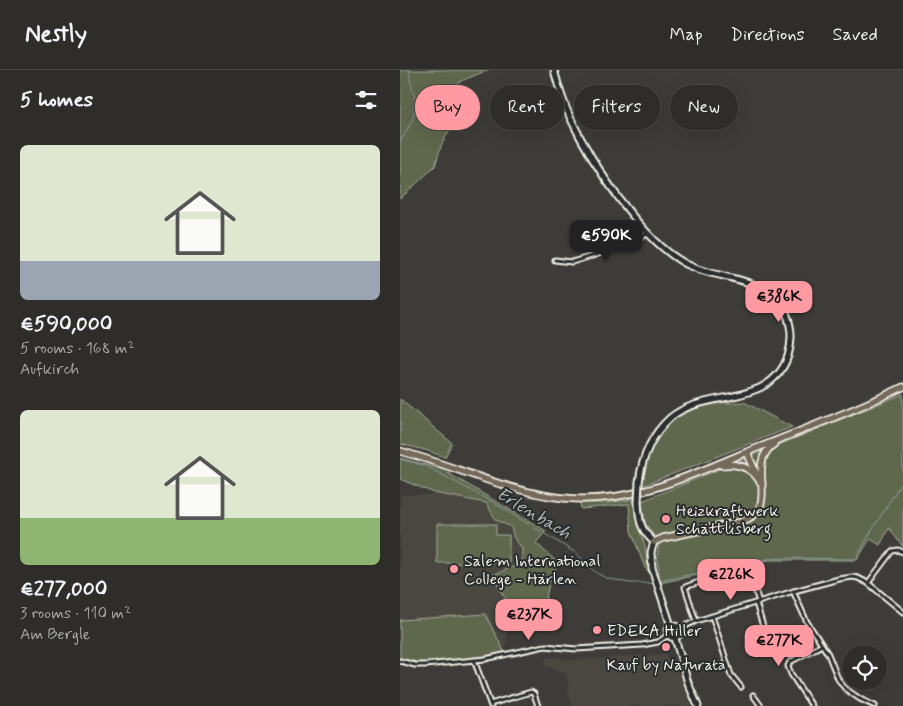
<!DOCTYPE html>
<html lang="en">
<head>
<meta charset="utf-8">
<style>
	:root { --surface:#2e2d2a; --page:#3a3936; --text:#f1f3f6; --muted:#a7a8a8; --line:#494947; --accent:#ff9aa2 }
	body { margin:0; font-family:Mynerve,sans-serif; background:var(--page); color:var(--text); height:100vh; display:flex; flex-direction:column; font-size:19px; white-space:nowrap }
	* { box-sizing:border-box; margin:0 }
	p { font-size:16px; color:var(--muted) }
	.icon { flex:none; width:28px; height:28px; fill:none; stroke:currentColor; stroke-width:2; stroke-linecap:round; stroke-linejoin:round }
	.map { position:relative; flex:1; overflow:hidden }
	.details { display:flex; flex-direction:column; background:var(--surface); width:400px }
	.details>* { flex:none }
	.hud { position:absolute; left:15px; top:15px; width:412px; height:45px; display:flex; gap:10px }
	.buttons { position:absolute; left:442px; top:575px; display:grid; gap:10px }
	.buttons a { display:grid; place-items:center; width:45px; height:45px; border-radius:50%; background:var(--surface); box-shadow:0 5px 20px #0002,0 0 0 1px var(--line); font-size:25px }
	.price { position:absolute; translate:-50% -42px; padding:0 11px; border-radius:10px; background:var(--accent); color:#111; font-size:16px; line-height:32px; filter:drop-shadow(0 1px 2px #0008) }
	.price::after { content:''; position:absolute; left:50%; top:30px; width:15px; height:11px; margin-left:-8px; background:inherit; clip-path:polygon(0 0,100% 0,50% 100%) }
	.price.active { background:#222; color:#fff }
	ul { padding:0; list-style:none }
	li { display:grid; align-content:center; gap:10px; height:265px; padding:0 20px }
	li span { display:grid; place-items:center; height:155px; border-radius:8px; color:#555 }
	li>.icon { margin-inline-start:auto }
	span .icon { width:90px; height:90px; fill:#fffc; stroke-width:1 }
	li b { font-size:21px }
	h2 { display:flex; justify-content:space-between; align-items:center; height:60px; padding:0 20px; font-size:21px }
	.chip { padding:0 18px; border-radius:22px; background:var(--surface); box-shadow:0 5px 20px #0002,0 0 0 1px var(--line); font-size:18px; line-height:45px }
	.chip.active { background:var(--accent); color:#111 }
	header { display:flex; align-items:center; gap:30px; box-sizing:border-box; height:70px; padding:0 25px; background:var(--surface); border-bottom:1px solid var(--line) }
	header strong { font-size:24px }
	nav { display:flex; gap:28px; margin-inline-start:auto; font-size:18px }
	main { display:flex; flex:1; min-height:0 }
	.map>svg:first-child { display:block }
</style>
</head>
<body>
<header>
<strong>Nestly</strong>
<nav><a>Map</a><a>Directions</a><a>Saved</a></nav>
</header>
<main>
<section class="details">
<h2>5 homes<svg class="icon" aria-label="filters" viewBox="0 0 24 24"><path d="M4 7h16M4 17h16"/><circle cx="9" cy="7" r="2"/><circle cx="15" cy="17" r="2"/></svg></h2>
<ul>
<li><span style="background:linear-gradient(#dfe7d0 75%,#9aa5b1 0)"><svg class="icon" aria-label="home" viewBox="0 0 24 24"><path d="M3 11l9-7 9 7M6 9v11h12V9"/></svg></span><div><b>€590,000</b><p>5 rooms · 168 m²</p><p>Aufkirch</p></div></li>
<li><span style="background:linear-gradient(#dfe7d0 70%,#8fb573 0)"><svg class="icon" aria-label="home" viewBox="0 0 24 24"><path d="M3 11l9-7 9 7M6 9v11h12V9"/></svg></span><div><b>€277,000</b><p>3 rooms · 110 m²</p><p>Am Bergle</p></div></li>
</ul>
</section>
<div class="map">
<svg width="503" height="636" viewBox="0 0 503 636">
	<rect width="100%" height="100%" fill="#3d3c38"/>
	<filter id="ink" filterUnits="userSpaceOnUse"><feTurbulence type="fractalNoise" baseFrequency=".02" numOctaves="2"/><feDisplacementMap in="SourceGraphic" scale="10" xChannelSelector="R" yChannelSelector="G"/><feConvolveMatrix kernelMatrix="1 2 1 2 8 2 1 2 1" color-interpolation-filters="sRGB"/></filter>
	<g filter="url(#ink)">
		<!-- built -->
		<path fill="#4a463f" d="M34 423 86 433 96 450 111 457 114 468 122 479V493L100 520 107 532 110 544 105 583 85 544 0 550V425H34Z
			M265 584 273 595 267 598 268 601 279 600 291 636H171L166 603 145 596 146 588 156 587 170 590Z"/>
		<!-- green -->
		<path fill="#5e674e" stroke="#a9ac9b" d="M0 0H88L61 11 42 28H45L46 42 49 61 41 76 35 96 0 129Z
			M503 324V477L489 458 480 475 470 469 457 490H369L260 513 257 487 259 473 245 453 242 431Z
			M0 329 52 373 45 387 25 380 0 374Z
			M320 331 326 333 344 332 392 357 242 416C245 391 253 362 275 347 289 338 304 335 320 331Z
			M0 388 41 399 146 461 136 473 158 493 149 513 144 539 110 544 107 532 100 520 93 505 122 493V479L114 468 111 457 96 450 86 433 34 423 0 409Z
			M234 429 237 453 245 476 249 502 245 498 231 461 229 434 181 439 180 433H208Z
			M37 454H96V465H109V493H37Z
			M85 544 105 583 81 588 20 593 0 589V550Z"/>
		<g fill="none" stroke-linecap="round" stroke-linejoin="round">
			<!-- stream -->
			<path stroke="#8c9c9b" stroke-width="1" d="M0 72C8 59 18 43 15 27 12 17 9 11 10 0
				M0 389 26 396 94 433 176 483 195 502 206 508 229 513H252
				M259 511 367 489 388 488 456 489 469 465 503 410"/>
			<defs>
				<path id="street" d="M155 190 172 192 205 182 241 168 248 163
					M468 513 492 481 498 480 503 482
					M393 521 407 552 428 584 438 609 443 616 447 620 460 629 475 636
					M356 533 370 580
					M312 546 331 605 341 617
					M296 551 285 517 302 511 307 512 321 508 327 509 341 505 351 508 359 532
					M279 559 296 551 394 521 439 509 453 507 458 508 468 513 503 542
					M74 590 91 636
					M0 591 15 595H25L85 589 145 576 176 579 242 575 258 572 268 565
					M353 625 361 636
					M90 634 131 622 134 624 138 636
					M412 636 391 604 388 596 390 592 422 575"/>
				<path id="secondary" d="M154 0C158 15 163 32 170 47 191 92 241 170 286 194 294 198 302 201 311 203 344 212 382 214 390 256 392 266 391 276 388 286 370 339 305 318 270 348 251 365 242 388 239 412
					M238 432C239 450 240 460 254 472L251 482 252 498 271 556
					M271 556H276L279 559 280 564 275 568
					M271 556 268 559V565L271 567 275 568
					M275 568 288 613 298 636"/>
				<path id="primary" d="M0 381C55 396 107 422 164 428 233 435 290 405 352 380 403 360 454 341 503 317
					M347 382 357 405
					M321 395C337 393 352 397 360 412
					M254 472 263 468 341 452C384 436 343 396 374 374"/>
			</defs>
			<!-- street casing -->
			<use href="#street" stroke="#f4f1e8" stroke-width="7"/>
			<!-- secondary casing -->
			<use href="#secondary" stroke="#f4f1e8" stroke-width="9"/>
			<!-- primary casing -->
			<use href="#primary" stroke="#f4f1e8" stroke-width="9"/>
			<!-- street -->
			<use href="#street" stroke="#2a2d2e" stroke-width="3"/>
			<!-- secondary -->
			<use href="#secondary" stroke="#2a2d2e" stroke-width="5"/>
			<!-- primary -->
			<use href="#primary" stroke="#746a5a" stroke-width="5.5"/>
			<defs>
				<path id="secondary-bridge" d="M238 432 239 412"/>
			</defs>
			<!-- secondary-bridge casing -->
			<use href="#secondary-bridge" stroke="#f4f1e8" stroke-width="9" stroke-linecap="butt"/>
			<!-- secondary-bridge -->
			<use href="#secondary-bridge" stroke="#2a2d2e" stroke-width="5"/>
		</g>
	</g>
	<!-- markers -->
	<g fill="#ff9aa2" stroke="#2a2d2e" stroke-width="2">
		<circle cx="266" cy="449" r="5"/>
		<circle cx="54" cy="499" r="5"/>
		<circle cx="197" cy="560" r="5"/>
		<circle cx="266" cy="577" r="5"/>
	</g>
	<g text-anchor="middle" stroke-width="4" stroke-linejoin="round" paint-order="stroke">
		<!-- poi labels -->
		<g font-size="16" fill="#f4f1e8" stroke="#2a2d2e" text-anchor="start">
			<text x="276" y="446">Heizkraftwerk<tspan x="276" dy="18">Schättlisberg</tspan></text>
			<text x="64" y="496">Salem International<tspan x="64" dy="18">College - Härlen</tspan></text>
			<text x="207" y="566">EDEKA Hiller</text>
			<text x="266" y="600" text-anchor="middle">Kauf by Naturata</text>
		</g>
		<!-- water labels -->
		<g font-size="18" font-style="italic" fill="#aeb9b5" stroke="#2a2d2e">
			<text transform="translate(134 443) rotate(31)" y="6">Erlenbach</text>
		</g>
	</g>
</svg>
<div class="buttons">
<a><svg class="icon" aria-label="locate" viewBox="0 0 24 24"><circle cx="12" cy="12" r="6"/><path d="M12 2v4M12 18v4M2 12h4M18 12h4"/></svg></a>
</div>
<b class="price active" style="left:206px;top:192px">€590K</b>
<b class="price" style="left:379px;top:253px">€386K</b>
<b class="price" style="left:331px;top:531px">€226K</b>
<b class="price" style="left:129px;top:571px">€237K</b>
<b class="price" style="left:379px;top:597px">€277K</b>
<div class="hud">
<a class="chip active">Buy</a>
<a class="chip">Rent</a>
<a class="chip">Filters</a>
<a class="chip">New</a>
</div>
</div>
</main>
</body>
</html>
